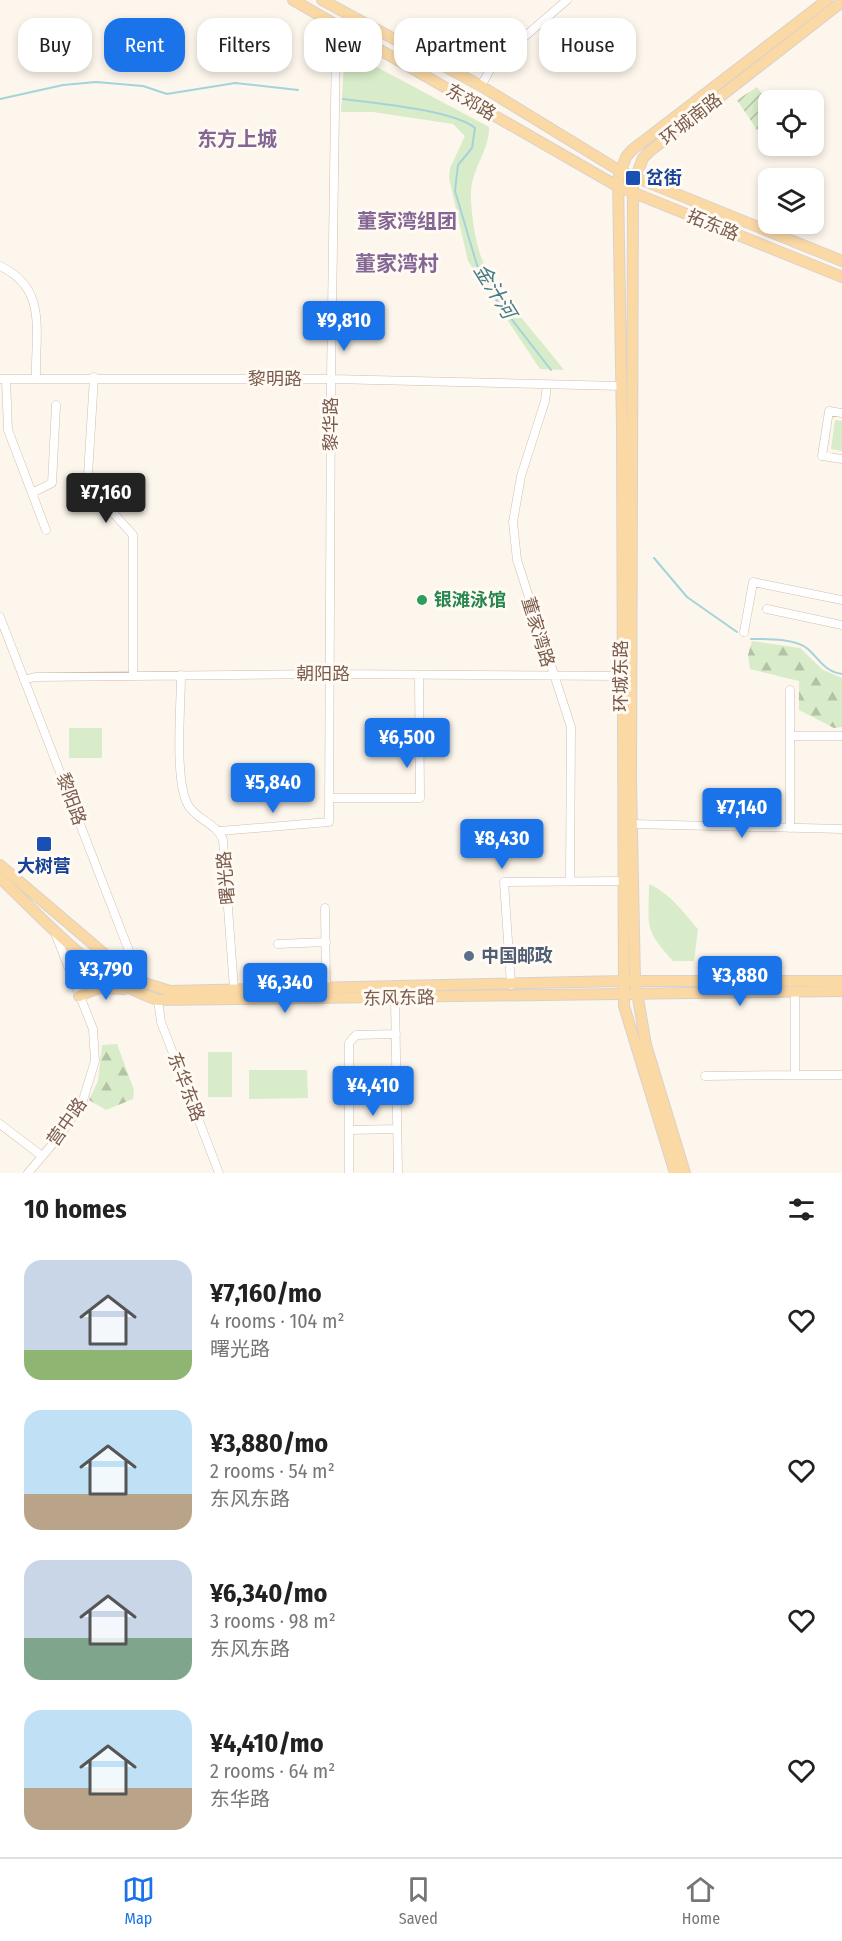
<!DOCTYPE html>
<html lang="en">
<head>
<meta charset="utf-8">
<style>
	:root { --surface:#fff; --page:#f6f6f6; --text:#222; --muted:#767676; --line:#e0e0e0; --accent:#1a73e8 }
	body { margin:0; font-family:"Fira Sans Condensed","Noto Sans SC",sans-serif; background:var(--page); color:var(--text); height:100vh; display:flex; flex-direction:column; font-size:22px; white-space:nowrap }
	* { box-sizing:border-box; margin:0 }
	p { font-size:20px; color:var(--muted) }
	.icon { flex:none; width:33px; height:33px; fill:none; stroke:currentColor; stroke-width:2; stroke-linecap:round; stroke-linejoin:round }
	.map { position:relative; height:1173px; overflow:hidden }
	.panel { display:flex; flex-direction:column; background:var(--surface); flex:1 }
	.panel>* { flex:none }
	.top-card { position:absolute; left:18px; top:18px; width:807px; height:54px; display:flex; gap:12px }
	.tools { position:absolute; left:758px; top:90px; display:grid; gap:12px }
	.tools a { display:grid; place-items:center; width:66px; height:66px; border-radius:12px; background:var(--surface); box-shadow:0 3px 9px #0003; font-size:30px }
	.price { position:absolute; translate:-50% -51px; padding:0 14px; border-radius:6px; background:var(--accent); color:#fff; font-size:20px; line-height:39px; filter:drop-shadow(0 2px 3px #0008) }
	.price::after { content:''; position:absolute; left:50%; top:36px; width:18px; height:14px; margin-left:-9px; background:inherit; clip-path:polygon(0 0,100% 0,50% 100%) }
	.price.on { background:#222; color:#fff }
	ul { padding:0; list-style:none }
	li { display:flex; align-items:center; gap:18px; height:150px; padding:0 24px }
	li span { display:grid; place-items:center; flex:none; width:168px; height:120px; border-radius:18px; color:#555 }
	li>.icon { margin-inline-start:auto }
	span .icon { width:72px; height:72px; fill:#fffc; stroke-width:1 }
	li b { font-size:26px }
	h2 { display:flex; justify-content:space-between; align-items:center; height:72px; padding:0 24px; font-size:26px }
	.pill { padding:0 21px; border-radius:18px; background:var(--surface); box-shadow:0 3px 9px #0003; font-size:21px; line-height:54px }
	.pill.on { background:var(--accent); color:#fff }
	.tabs { display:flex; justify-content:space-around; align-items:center; height:84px; border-top:2px solid var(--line); background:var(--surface); font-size:16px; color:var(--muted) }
	.tabs a { display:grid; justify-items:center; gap:3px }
	.tabs .on { color:var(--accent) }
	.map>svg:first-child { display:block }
</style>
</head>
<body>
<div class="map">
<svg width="842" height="1173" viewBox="0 0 842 1173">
	<defs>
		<pattern id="forest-firs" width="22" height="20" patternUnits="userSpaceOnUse" patternTransform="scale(1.5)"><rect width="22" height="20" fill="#d8ecc9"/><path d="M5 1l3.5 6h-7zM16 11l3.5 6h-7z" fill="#b4c2a5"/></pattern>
		<pattern id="garden-furrows" width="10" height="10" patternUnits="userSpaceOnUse" patternTransform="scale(1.5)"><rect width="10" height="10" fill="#d8ecc9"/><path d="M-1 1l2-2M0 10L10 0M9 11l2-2" fill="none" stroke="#b4c2a5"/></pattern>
	</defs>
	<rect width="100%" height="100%" fill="#fdf6ec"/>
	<!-- green -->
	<path fill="#d8ecc9" d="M345 50 489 127C490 149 472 168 471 192 470 207 476 246 482 259 502 299 537 335 564 370L540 369 468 261 449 178 450 168 465 136 453 124 373 112H341Z
		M835 420 842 421V451L831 449Z
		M69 728H102V758H69Z
		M649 884C672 895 682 911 698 929L694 961H673C643 928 649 927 649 884Z
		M232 1052V1097H208V1052Z
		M249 1070H307L308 1098 249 1099Z"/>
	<!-- forest -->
	<path fill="url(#forest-firs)" d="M752 641 800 648 823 670 842 678V727L834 728 799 710V681L750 669 748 655Z
		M117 1044 134 1090 133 1099 106 1110 89 1100 98 1081 102 1045Z"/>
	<!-- garden -->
	<path fill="url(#garden-furrows)" d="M757 87 768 102V136L757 130 737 100Z"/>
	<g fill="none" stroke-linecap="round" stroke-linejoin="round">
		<!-- stream -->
		<path stroke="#a5d3da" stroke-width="2" d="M0 99 63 85 96 82 143 86 167 94 235 83 298 90
			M343 99C374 103 453 110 475 128L472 148 458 165 455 191 477 265 492 294 551 370
			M654 558 687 597 737 632
			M751 639C766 639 796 638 808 649 820 660 824 671 842 674"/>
		<defs>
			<path id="minor" d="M481 86 493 64 567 0
				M0 266C48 288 35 332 36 377
				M94 377 88 475 99 497 133 535V676
				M0 379H331L621 386
				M6 379 8 430 46 530
				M547 385 545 401 521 476 513 522 517 560 571 727 570 881
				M842 413 829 411 822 456 842 459
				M32 493 52 483 56 405
				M767 609 842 625
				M0 617 141 982
				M744 632 753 582 842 600
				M181 675C181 706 174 780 188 805 196 820 217 823 223 840L234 989
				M24 680 35 677 329 674 622 676
				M790 736H842
				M329 798H420L419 675
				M632 824 842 829
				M790 828V690
				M220 831 329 822 331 379 336 41 341 26
				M325 908 326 988
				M278 944 326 942
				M511 985 504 882 623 881
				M795 992V1075H842
				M395 998 398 1173
				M158 1000 161 1022 219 1173
				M705 1076 795 1075
				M0 1124 42 1156
				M349 1130 397 1129
				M28 1173 62 1133 83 1100 95 1061 93 1029 55 933
				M349 1173V1043L356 1035 396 1034"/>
			<path id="major" d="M293 0 617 186 842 277
				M322 0 481 86 620 171 842 261
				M0 865 121 968 141 982 170 991 623 981H842
				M0 878C48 923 94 979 158 1000L842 991
				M79 996 99 988 124 989
				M675 1173 624 1006 622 427 618 179 626 157 632 150 827 0
				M685 1173 646 1045 635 981 631 781 633 184 643 158 650 151 842 2"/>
		</defs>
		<!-- minor casing -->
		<use href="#minor" stroke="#d1beb0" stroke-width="9"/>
		<!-- major casing -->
		<use href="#major" stroke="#dad1cd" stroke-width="12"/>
		<!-- minor -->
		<use href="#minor" stroke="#fff" stroke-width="8"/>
		<!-- major -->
		<use href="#major" stroke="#fbd9a5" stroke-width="10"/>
	</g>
	<!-- markers -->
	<g fill="#1a4fb4" stroke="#fffaf3" stroke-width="2">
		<rect x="625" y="170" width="16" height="16" rx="3"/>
		<rect x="36" y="836" width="16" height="16" rx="3"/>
	</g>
	<circle fill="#2e9e5b" stroke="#fffaf3" stroke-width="2" cx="422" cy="600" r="6"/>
	<circle fill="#5c6f8a" stroke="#fffaf3" stroke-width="2" cx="469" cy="956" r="6"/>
	<g text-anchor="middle" stroke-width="6" stroke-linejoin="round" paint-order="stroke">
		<!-- street labels -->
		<g font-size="18" fill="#7a5c4d" stroke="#fffaf3">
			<text transform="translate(471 102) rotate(30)" y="6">东郊路</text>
			<text transform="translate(691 119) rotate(-38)" y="6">环城南路</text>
			<text transform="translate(713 225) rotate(22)" y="6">拓东路</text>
			<text x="275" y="385">黎明路</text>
			<text transform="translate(331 424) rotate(-90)" y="6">黎华路</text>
			<text transform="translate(538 632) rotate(73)" y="6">董家湾路</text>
			<text x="323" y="680">朝阳路</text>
			<text transform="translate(621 676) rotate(-90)" y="6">环城东路</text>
			<text transform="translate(71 799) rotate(70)" y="6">黎阳路</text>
			<text transform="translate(226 878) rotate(-95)" y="6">曙光路</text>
			<text transform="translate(399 998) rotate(-1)" y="6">东风东路</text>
			<text transform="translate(186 1087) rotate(69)" y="6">东华东路</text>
			<text transform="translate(67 1122) rotate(-55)" y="6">营中路</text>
		</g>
		<!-- transit labels -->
		<g font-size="18" font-weight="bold" fill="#164399" stroke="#fffaf3" text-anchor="start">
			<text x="646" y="184">岔街</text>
			<text x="44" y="872" text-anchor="middle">大树营</text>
		</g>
		<!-- leisure labels -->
		<g font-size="18" font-weight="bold" fill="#27864d" stroke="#fffaf3" text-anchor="start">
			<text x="434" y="606">银滩泳馆</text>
		</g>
		<!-- service labels -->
		<g font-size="18" font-weight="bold" fill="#4e5e75" stroke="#fffaf3" text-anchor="start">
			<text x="481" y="962">中国邮政</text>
		</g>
		<!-- neighbourhood labels -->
		<g font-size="20" font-weight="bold" fill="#846695" stroke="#fffaf3">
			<text x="237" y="146">东方上城</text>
			<text x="407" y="228">董家湾组团</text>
		</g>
		<!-- water labels -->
		<g font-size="20" font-style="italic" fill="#437c86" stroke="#fffaf3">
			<text transform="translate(495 291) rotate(58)" y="7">金汁河</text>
		</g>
		<!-- quarter labels -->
		<g font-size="21" font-weight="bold" fill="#846695" stroke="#fffaf3">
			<text x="397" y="271">董家湾村</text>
		</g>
	</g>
</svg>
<div class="tools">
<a><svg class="icon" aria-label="locate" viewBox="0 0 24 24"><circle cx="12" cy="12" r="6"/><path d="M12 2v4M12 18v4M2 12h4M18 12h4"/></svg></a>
<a><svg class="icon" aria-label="layers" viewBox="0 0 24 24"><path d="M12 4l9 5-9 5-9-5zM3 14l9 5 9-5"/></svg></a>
</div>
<b class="price" style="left:344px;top:352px">¥9,810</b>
<b class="price on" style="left:106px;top:524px">¥7,160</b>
<b class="price" style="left:407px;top:769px">¥6,500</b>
<b class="price" style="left:273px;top:814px">¥5,840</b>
<b class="price" style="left:742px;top:839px">¥7,140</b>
<b class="price" style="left:502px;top:870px">¥8,430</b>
<b class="price" style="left:106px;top:1001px">¥3,790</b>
<b class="price" style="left:740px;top:1007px">¥3,880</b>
<b class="price" style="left:285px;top:1014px">¥6,340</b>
<b class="price" style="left:373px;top:1117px">¥4,410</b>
<div class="top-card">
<a class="pill">Buy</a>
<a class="pill on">Rent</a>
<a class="pill">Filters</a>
<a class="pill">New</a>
<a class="pill">Apartment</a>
<a class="pill">House</a>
</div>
</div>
<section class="panel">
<h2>10 homes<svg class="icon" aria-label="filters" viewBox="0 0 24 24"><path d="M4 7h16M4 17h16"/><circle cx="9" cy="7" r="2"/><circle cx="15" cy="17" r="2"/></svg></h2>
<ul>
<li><span style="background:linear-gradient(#c9d6e8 75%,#8fb573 0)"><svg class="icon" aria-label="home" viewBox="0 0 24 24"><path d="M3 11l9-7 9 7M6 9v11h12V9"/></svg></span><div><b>¥7,160/mo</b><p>4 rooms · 104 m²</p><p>曙光路</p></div><svg class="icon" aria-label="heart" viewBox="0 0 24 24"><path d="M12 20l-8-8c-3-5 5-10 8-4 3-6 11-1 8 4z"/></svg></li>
<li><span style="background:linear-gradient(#bfe0f5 70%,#b9a48a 0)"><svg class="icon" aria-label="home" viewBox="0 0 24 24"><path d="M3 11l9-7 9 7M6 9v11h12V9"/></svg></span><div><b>¥3,880/mo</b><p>2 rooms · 54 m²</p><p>东风东路</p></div><svg class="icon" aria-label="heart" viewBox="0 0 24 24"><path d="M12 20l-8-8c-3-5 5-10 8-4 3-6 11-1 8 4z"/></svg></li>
<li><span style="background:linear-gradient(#c9d6e8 65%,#7fa58c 0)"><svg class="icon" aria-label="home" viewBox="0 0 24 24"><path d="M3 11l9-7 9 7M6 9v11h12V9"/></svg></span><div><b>¥6,340/mo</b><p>3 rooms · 98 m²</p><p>东风东路</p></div><svg class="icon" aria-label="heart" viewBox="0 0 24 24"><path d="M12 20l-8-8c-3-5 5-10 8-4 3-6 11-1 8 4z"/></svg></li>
<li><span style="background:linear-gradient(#bfe0f5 65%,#b9a48a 0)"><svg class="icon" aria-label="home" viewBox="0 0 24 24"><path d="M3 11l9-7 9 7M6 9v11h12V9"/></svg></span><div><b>¥4,410/mo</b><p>2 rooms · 64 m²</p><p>东华路</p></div><svg class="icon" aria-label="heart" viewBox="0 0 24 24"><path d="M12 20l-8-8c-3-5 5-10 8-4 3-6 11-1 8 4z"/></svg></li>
</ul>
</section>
<nav class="tabs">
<a class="on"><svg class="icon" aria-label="map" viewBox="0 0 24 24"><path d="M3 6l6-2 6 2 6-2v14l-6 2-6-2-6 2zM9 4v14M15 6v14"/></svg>Map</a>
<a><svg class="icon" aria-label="saved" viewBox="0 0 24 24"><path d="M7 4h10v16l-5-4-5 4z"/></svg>Saved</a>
<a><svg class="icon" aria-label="home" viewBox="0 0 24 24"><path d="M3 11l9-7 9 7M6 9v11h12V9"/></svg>Home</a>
</nav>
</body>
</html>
